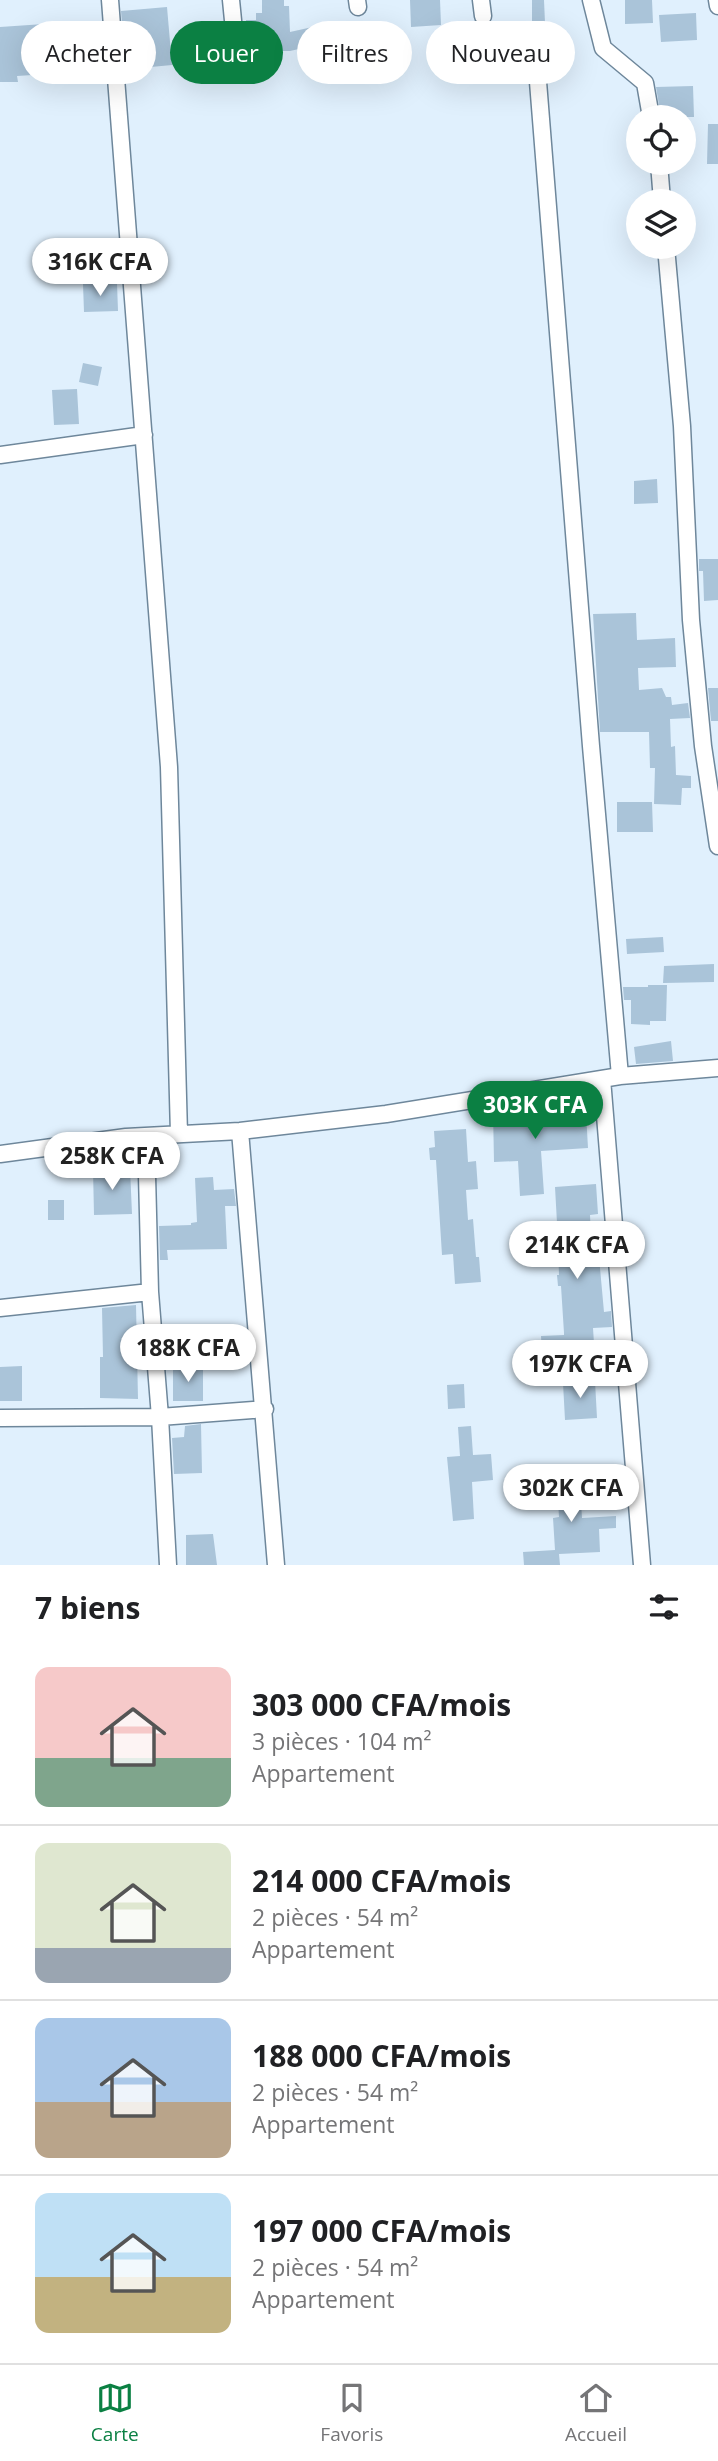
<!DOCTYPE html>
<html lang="fr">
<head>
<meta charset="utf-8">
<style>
	:root { --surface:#fff; --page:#f6f6f6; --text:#202124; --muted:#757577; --line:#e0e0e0; --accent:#0b8043 }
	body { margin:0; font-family:"Open Sans",sans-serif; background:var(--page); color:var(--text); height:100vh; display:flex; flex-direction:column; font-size:26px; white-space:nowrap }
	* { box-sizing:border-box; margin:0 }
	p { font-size:23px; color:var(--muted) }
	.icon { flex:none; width:38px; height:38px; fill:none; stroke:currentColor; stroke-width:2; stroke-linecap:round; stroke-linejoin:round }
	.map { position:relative; height:1565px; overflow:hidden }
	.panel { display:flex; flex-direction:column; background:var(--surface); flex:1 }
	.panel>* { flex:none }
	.banner { position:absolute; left:21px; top:21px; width:677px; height:63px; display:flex; gap:14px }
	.buttons { position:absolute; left:626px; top:105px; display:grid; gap:14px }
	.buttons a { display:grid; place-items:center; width:70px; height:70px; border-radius:50%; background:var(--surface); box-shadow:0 7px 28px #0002; font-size:35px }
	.price { position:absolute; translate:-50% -60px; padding:0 16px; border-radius:24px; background:#fff; color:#222; font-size:23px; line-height:46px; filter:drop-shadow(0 2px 4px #0008) }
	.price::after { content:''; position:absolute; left:50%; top:42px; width:21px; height:16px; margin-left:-10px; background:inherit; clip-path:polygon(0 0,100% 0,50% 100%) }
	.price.current { background:var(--accent); color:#fff }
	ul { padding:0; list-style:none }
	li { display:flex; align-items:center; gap:21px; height:175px; padding:0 35px }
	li+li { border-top:2px solid var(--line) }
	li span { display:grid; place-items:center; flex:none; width:196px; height:140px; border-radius:14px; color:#555 }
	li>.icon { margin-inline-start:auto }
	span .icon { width:84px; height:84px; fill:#fffc; stroke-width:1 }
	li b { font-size:30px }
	h2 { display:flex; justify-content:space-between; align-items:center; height:84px; padding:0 35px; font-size:30px }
	.tag { padding:0 24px; border-radius:32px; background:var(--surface); box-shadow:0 7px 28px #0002; font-size:24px; line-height:63px }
	.tag.current { background:var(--accent); color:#fff }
	.menu { display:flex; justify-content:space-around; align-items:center; height:98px; border-top:2px solid var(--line); background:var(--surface); font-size:19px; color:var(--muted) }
	.menu a { display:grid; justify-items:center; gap:4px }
	.menu .current { color:var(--accent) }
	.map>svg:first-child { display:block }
</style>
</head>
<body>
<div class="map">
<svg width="718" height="1565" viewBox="0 0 718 1565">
	<rect width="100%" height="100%" fill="#e0f0fd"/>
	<!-- building -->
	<path fill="#aac4d9" d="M262 0H284V6H289L290 32 317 26 340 27 341 45 325 46V43L290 51H253V42H246V20H256V13H262Z
		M410 0H440L441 25 411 27Z
		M532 0H544L545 23H532Z
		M625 0H652L653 23 625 24Z
		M167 7 172 65 140 68 139 57 125 58 121 11Z
		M696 13 697 40 661 42 659 15Z
		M44 24 48 74 17 76 18 82H0V27Z
		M104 54 105 69 75 72 74 56Z
		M693 86 694 117H661L656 87Z
		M708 124H718V164H707Z
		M117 283 118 311 84 312 83 284Z
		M83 363 102 367 98 386 79 382Z
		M77 389 79 424 54 425 52 390Z
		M657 479 658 503 634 504V481Z
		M699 559H718V600L704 601 703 571H699Z
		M636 613 637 640 675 638 676 667 638 668 639 690 662 688 666 697H671L672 705 688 703 690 718 670 719 671 747 675 746 676 775 691 776V788H682L681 805 654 804 655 768H650L649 732H600L593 614Z
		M708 688H718V721H711Z
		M617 802H652L653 832H617Z
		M663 937 664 952 627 954 626 939Z
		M714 964V982L663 983 664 966Z
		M648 985H667L666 1021H650V1025L631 1024V1000H624L623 987H648Z
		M671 1041 673 1061 636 1064 634 1047Z
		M546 1109 547 1115 586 1113 588 1148 541 1151 544 1194 520 1196 518 1161 494 1162 493 1110Z
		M466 1129 468 1162 476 1161 478 1189 466 1190 468 1220 473 1219 476 1257H479L481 1282 455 1284 453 1254 442 1255 436 1160H430L429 1148 435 1147 434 1131Z
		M130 1168 132 1214 94 1215 93 1169Z
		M213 1177 214 1190 234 1189 236 1206H225L227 1249 167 1250 168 1260H160L159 1226 191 1225V1223L197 1222 195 1178Z
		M596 1184 598 1214 590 1215 592 1258 599 1257 604 1312 611 1311 612 1327 593 1328 595 1359 563 1361 564 1371 543 1373 541 1336 564 1335V1333L561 1286H558L557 1275H559L558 1247 565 1246 564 1223H557L555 1187Z
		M48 1200H64V1220H48Z
		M136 1305 138 1399 100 1398V1357H103L102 1308Z
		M22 1366V1401H0V1367Z
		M173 1368H203V1401H173Z
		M595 1381 597 1418 565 1420 563 1383Z
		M464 1384 465 1408 448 1409 447 1385Z
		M201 1424 202 1473 174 1474 172 1438 184 1437 185 1426Z
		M471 1426 473 1455 491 1454 493 1480 472 1482 474 1519 453 1521 447 1457 460 1456 458 1427Z
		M579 1468 582 1518 616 1516V1528L599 1529 600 1552 559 1554 560 1565H524L523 1552 555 1550 553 1518 559 1517 556 1469Z
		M213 1534 217 1565H186V1535Z"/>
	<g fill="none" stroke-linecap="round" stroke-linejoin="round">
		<defs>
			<path id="street" d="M110 0 169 767 179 1134
				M231 0 236 51
				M357 0 358 7
				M481 0 483 16
				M591 0 603 48 645 83 651 117
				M717 0 718 6
				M535 44 591 746 620 1076
				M659 163 662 201
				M666 247 682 426 691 620 703 746 718 846
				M0 455 144 435
				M602 1079 642 1565
				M240 1131 276 1565
				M146 1136 150 1292 160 1417 168 1565
				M0 1154 126 1137 240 1131 386 1114 620 1076 718 1068
				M0 1308 150 1292
				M0 1418 160 1417 265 1409"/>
		</defs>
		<!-- street casing -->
		<use href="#street" stroke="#6e879b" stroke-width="19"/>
		<!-- street -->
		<use href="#street" stroke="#fff" stroke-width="16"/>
	</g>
</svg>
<div class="buttons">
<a><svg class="icon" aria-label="locate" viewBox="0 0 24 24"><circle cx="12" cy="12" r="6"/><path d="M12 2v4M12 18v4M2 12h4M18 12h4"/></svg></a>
<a><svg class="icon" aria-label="layers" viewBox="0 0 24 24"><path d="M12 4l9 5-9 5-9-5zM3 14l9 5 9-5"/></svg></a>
</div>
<b class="price" style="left:100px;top:298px">316K CFA</b>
<b class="price current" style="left:535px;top:1141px">303K CFA</b>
<b class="price" style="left:112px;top:1192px">258K CFA</b>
<b class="price" style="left:577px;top:1281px">214K CFA</b>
<b class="price" style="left:188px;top:1384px">188K CFA</b>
<b class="price" style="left:580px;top:1400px">197K CFA</b>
<b class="price" style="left:571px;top:1524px">302K CFA</b>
<div class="banner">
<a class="tag">Acheter</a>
<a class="tag current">Louer</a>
<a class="tag">Filtres</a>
<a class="tag">Nouveau</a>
</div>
</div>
<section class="panel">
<h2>7 biens<svg class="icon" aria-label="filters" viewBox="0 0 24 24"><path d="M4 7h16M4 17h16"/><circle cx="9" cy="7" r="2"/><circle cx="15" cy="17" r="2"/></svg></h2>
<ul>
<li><span style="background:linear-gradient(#f6c9c9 65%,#7fa58c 0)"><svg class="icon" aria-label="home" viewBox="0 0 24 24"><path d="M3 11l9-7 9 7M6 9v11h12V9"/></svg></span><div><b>303 000 CFA/mois</b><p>3 pièces · 104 m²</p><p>Appartement</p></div></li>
<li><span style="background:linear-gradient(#dfe7d0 75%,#9aa5b1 0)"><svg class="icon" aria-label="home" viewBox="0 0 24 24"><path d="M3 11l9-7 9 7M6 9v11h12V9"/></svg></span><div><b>214 000 CFA/mois</b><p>2 pièces · 54 m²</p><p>Appartement</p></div></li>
<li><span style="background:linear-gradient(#a9c7e8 60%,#b9a48a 0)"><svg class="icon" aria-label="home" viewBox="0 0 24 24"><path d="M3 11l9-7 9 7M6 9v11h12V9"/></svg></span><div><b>188 000 CFA/mois</b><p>2 pièces · 54 m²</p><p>Appartement</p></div></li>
<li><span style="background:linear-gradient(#bfe0f5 60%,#c2b280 0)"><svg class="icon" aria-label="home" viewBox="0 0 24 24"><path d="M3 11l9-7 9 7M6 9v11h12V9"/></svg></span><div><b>197 000 CFA/mois</b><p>2 pièces · 54 m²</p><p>Appartement</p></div></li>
</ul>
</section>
<nav class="menu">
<a class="current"><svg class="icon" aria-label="map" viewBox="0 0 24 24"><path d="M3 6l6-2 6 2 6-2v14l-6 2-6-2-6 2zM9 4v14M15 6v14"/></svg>Carte</a>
<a><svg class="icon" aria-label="saved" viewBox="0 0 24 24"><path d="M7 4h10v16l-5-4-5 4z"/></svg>Favoris</a>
<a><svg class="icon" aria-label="home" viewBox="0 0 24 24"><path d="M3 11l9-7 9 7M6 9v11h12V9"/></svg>Accueil</a>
</nav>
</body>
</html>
